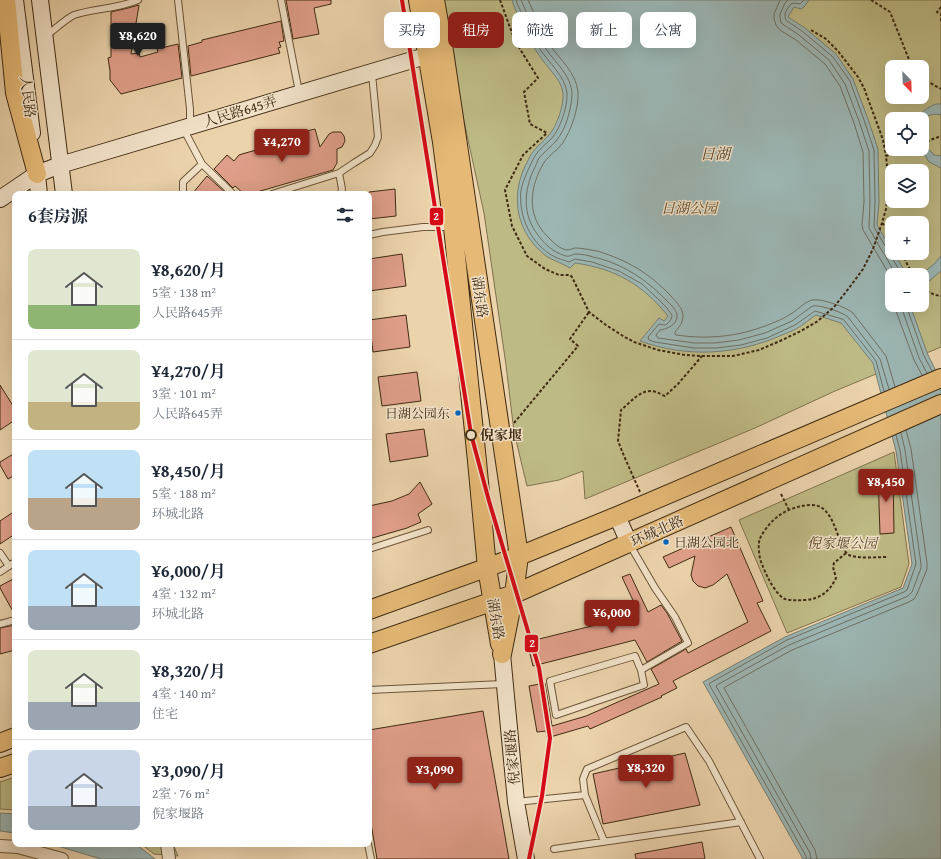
<!DOCTYPE html>
<html lang="zh">
<head>
<meta charset="utf-8">
<style>
	:root { --surface:#fff; --page:#f2f2f3; --text:#1f2937; --muted:#747a83; --line:#e0e1e3; --accent:#8f2418 }
	body { margin:0; font-family:"Gentium Book Plus","Noto Serif SC",serif; background:var(--page); color:var(--text); height:100vh; display:flex; flex-direction:column; font-size:15px; white-space:nowrap }
	* { box-sizing:border-box; margin:0 }
	p { font-size:13px; color:var(--muted) }
	.icon { flex:none; width:22px; height:22px; fill:none; stroke:currentColor; stroke-width:2; stroke-linecap:round; stroke-linejoin:round }
	.map { position:relative; flex:1; overflow:hidden }
	.panel { position:absolute; left:12px; top:191px; width:360px; height:656px; display:flex; flex-direction:column; background:var(--surface); border-radius:8px; box-shadow:0 4px 16px #0002 }
	.panel>* { flex:none }
	.guide { position:absolute; left:384px; top:12px; width:380px; height:36px; display:flex; gap:8px }
	.needle { width:26px; rotate:157deg }
	.controls { position:absolute; left:885px; top:60px; display:grid; gap:8px }
	.controls a { display:grid; place-items:center; width:44px; height:44px; border-radius:8px; background:var(--surface); box-shadow:0 4px 16px #0002; font-size:20px }
	.price { position:absolute; translate:-50% -34px; padding:0 9px; border-radius:4px; background:var(--accent); color:#fff; font-size:13px; line-height:26px; filter:drop-shadow(0 1px 2px #0008) }
	.price::after { content:''; position:absolute; left:50%; top:24px; width:12px; height:9px; margin-left:-6px; background:inherit; clip-path:polygon(0 0,100% 0,50% 100%) }
	.price.on { background:#222; color:#fff }
	ul { padding:0; list-style:none }
	li { display:flex; align-items:center; gap:12px; height:100px; padding:0 16px }
	li+li { border-top:1px solid var(--line) }
	li span { display:grid; place-items:center; flex:none; width:112px; height:80px; border-radius:8px; color:#555 }
	li>.icon { margin-inline-start:auto }
	span .icon { width:48px; height:48px; fill:#fffc; stroke-width:1 }
	li b { font-size:17px }
	h2 { display:flex; justify-content:space-between; align-items:center; height:48px; padding:0 16px; font-size:17px }
	.tag { padding:0 14px; border-radius:8px; background:var(--surface); box-shadow:0 4px 16px #0002; font-size:14px; line-height:36px }
	.tag.on { background:var(--accent); color:#fff }
	.map>svg:first-child { display:block }
</style>
</head>
<body>
<div class="map">
<svg width="941" height="859" viewBox="0 0 941 859">
	<rect width="100%" height="100%" fill="#ebd3ac"/>
	<filter id="stains"><feTurbulence type="fractalNoise" baseFrequency=".005" numOctaves="4"/><feColorMatrix values="0 0 0 0 .2 0 0 0 0 .09 0 0 0 0 .02 0 0 0 .5 -.17"/></filter>
	<radialGradient id="worn" r=".72"><stop offset=".6" stop-color="#630" stop-opacity="0"/><stop offset="1" stop-color="#630" stop-opacity=".3"/></radialGradient>
	<!-- green -->
	<path fill="#beba85" stroke="#7f724c" fill-rule="evenodd" d="M443 0H941V347L835 391 755 428 585 499 583 471 559 480 527 486 514 432 506 365 484 213 462 112ZM892 67H922V97H892ZM892 119H922V149H892ZM892 171H922V201H892ZM892 223H922V253H892ZM892 275H922V305H892Z
		M894 452 909 564 901 587 787 633 739 520Z
		M15 777V810L0 809V782Z
		M139 844H173L178 856 154 854 145 847Z"/>
	<!-- water -->
	<path fill="#9cb6b4" stroke="#777e73" d="M512 0H809L804 7 801 9 794 7 788 17 805 28 836 54 853 79 868 119 878 149 879 203 877 225 892 250V253H894L907 275H892V305H910L928 355 941 381V859H803L703 682 785 637 903 588 912 564 896 451 873 363 841 323 816 315C810 319 803 325 796 329 792 331 787 333 782 335 737 355 687 358 640 341L659 318 664 321 668 316C642 284 616 269 575 263L570 268C562 263 554 261 546 256 517 233 510 199 525 166 528 162 529 157 532 153 537 146 544 141 549 135 557 126 564 105 563 93 561 81 554 75 548 67 544 62 540 57 537 52 530 42 525 31 520 20 517 13 514 7 512 0Z
		M936 104H941V115C930 112 925 119 916 119 921 112 928 107 936 104Z
		M922 142 934 155 941 156V168L929 162 921 149H922Z
		M941 256V271L922 287V275H921L935 263Z
		M0 813 15 814V833L0 831Z
		M51 844H133L141 848 155 859H101Z"/>
	<g fill="none" stroke-linecap="round" stroke-linejoin="round">
		<!-- shore -->
		<path stroke="#6e7063" stroke-width="1" d="M516 0C518 7 522 13 525 20 529 30 534 40 540 49 549 63 565 76 567 93 568 106 560 129 552 138 546 144 539 149 535 156 530 165 523 180 521 190 518 216 531 245 555 257 559 259 564 260 569 262L575 259 592 262 619 271 642 284 656 297 666 307 672 315C672 319 668 325 664 325 662 325 661 324 659 324L648 337 649 340 655 342 694 348H716L741 345 767 338 795 325 815 311 842 319 844 320 876 361 884 391
			M521 0C528 16 535 32 544 46 554 62 572 75 572 95 571 110 566 129 556 141 551 147 544 152 539 158 537 161 536 166 534 169 524 190 522 215 538 235 543 242 550 249 558 253 561 254 566 257 569 256 571 256 573 254 575 254 581 254 588 255 593 257 622 263 647 280 667 301 671 305 677 310 677 316 677 325 667 329 660 330L656 335 658 338 694 343H715L739 340 765 333 792 321 811 307C814 306 814 305 817 306 823 306 844 313 848 317L880 359 889 389
			M528 0C535 14 540 30 549 44 560 60 576 72 578 92 579 108 571 131 562 144 557 150 550 155 545 161 543 164 541 168 539 172 529 194 529 218 547 236 552 241 559 249 567 250 570 250 573 248 576 248 582 248 590 250 597 251 627 260 649 273 671 296 676 302 683 308 683 316 683 323 679 327 675 332V334L676 335C711 340 743 336 775 322 780 320 785 318 789 315 797 311 804 302 812 300 821 298 846 307 853 313L886 356 895 387
			M780 0 774 14V19L776 25 780 30 796 40 825 64 840 86 854 123 863 152 864 202 862 225 863 230 892 279
			M788 0 785 3 780 14V18L781 23 799 35 829 60 845 84 859 121 869 151 870 202 869 228 882 251 885 255 887 259 896 275
			M804 0 800 4 794 3 791 4C787 9 782 15 787 21L802 31 833 57 850 81 864 120 874 150 875 202 874 227 887 249 890 252 891 256 902 275
			M895 305 896 311 914 360 922 375
			M901 305 902 309 919 358 927 373
			M906 305 907 308 924 356 932 371
			M806 859V856L709 684 710 683 787 640 904 592 907 590 916 564 900 450 896 435
			M811 859 810 853 716 686 717 685 789 645 906 597 909 595 912 592 921 568V564L905 450 901 433
			M817 859 815 850 724 688 725 687 792 650 909 602 914 599 917 594 927 569V563L911 449 906 430"/>
	</g>
	<!-- building -->
	<path fill="#df9e89" stroke="#402b12" d="M286 0H331V4L314 8 319 34 293 39Z
		M139 5 131 54 139 53 140 57 158 52 157 49 178 44 182 78 121 94 110 80V71L108 58 111 57V12L124 9Z
		M281 21 284 41 279 42 281 47 278 48 280 53 191 76 188 46 202 42V40Z
		M315 129 320 147 329 134 333 132H341L344 136 345 141 342 147 337 149V163L333 170 250 194H244L235 186 233 188 214 169 227 155 234 161 239 155 242 154 295 139 294 134Z
		M207 176 227 194H192Z
		M395 189 396 216 369 219V192Z
		M402 254 406 286 369 291V259Z
		M406 315 410 347 373 352 369 320Z
		M417 372 421 401 382 406 378 377Z
		M0 385 15 409V420L0 430Z
		M424 429 428 456 390 462 386 434Z
		M15 453V475L8 479 0 465V462Z
		M893 472 894 533 880 534 878 473Z
		M420 482 432 504 418 514 421 522 407 528 369 539V506L392 501 409 494Z
		M15 511V534L0 544V521Z
		M731 527 763 601 757 603 771 631 673 681 677 688 661 696 662 697 590 729 588 726 547 738 546 731 537 732 529 686 545 683 552 726 586 716 659 684 651 669 686 649 688 653 748 622 727 574 713 585 705 588 702 587 698 586 693 581 691 575 695 556 669 568 663 557Z
		M630 574 648 612 661 605 667 613 682 641 647 662 635 640 533 666 527 642 628 617 639 613 622 577Z
		M15 578V615L0 588V586Z
		M15 625V650L0 654V628Z
		M483 711 509 859H377L369 812V730Z
		M685 753 700 805 603 824 593 774Z
		M702 842 705 859H636L635 854Z"/>
	<g fill="none" stroke-linecap="round" stroke-linejoin="round">
		<defs>
			<path id="lane" d="M178 0 190 109V126
				M281 0 299 92
				M47 35C54 30 67 18 74 15 95 8 118 9 138 0
				M202 164 233 194
				M339 173 354 163 370 153 375 145 378 137 372 74
				M183 194V182L202 164 184 130
				M272 194 339 173 342 189 341 194
				M369 235 383 232 423 227H451
				M630 545 655 588 675 617 688 643 641 670
				M369 549 428 530
				M0 553 9 566
				M0 572 15 562
				M0 624 15 620
				M635 656 641 670 644 685 556 715 550 681Z
				M369 690 503 684
				M585 795 604 841
				M516 802 585 795 583 779 587 769 686 727 709 761 760 859
				M368 844 371 859
				M554 849 741 822"/>
			<path id="street" d="M167 844 169 859
				M0 846 18 847 62 859"/>
			<path id="secondary" d="M15 0 32 133
				M40 0 64 194
				M36 166 39 194
				M0 199 37 174 60 165 439 52
				M617 516 629 543
				M502 654 516 802 526 859"/>
			<path id="primary" d="M6 0 15 93 37 174
				M418 0 442 142 453 227 477 461 487 568 500 644
				M435 0 444 51 519 556 514 594 502 654
				M369 610 519 556 617 516 941 378
				M369 644 514 594 941 404
				M0 743 15 737
				M0 768 15 763"/>
		</defs>
		<!-- lane casing -->
		<use href="#lane" stroke="#6b5538" stroke-width="8"/>
		<!-- street casing -->
		<use href="#street" stroke="#6b5538" stroke-width="14"/>
		<!-- secondary casing -->
		<use href="#secondary" stroke="#402b12" stroke-width="18"/>
		<!-- primary casing -->
		<use href="#primary" stroke="#402b12" stroke-width="20"/>
		<!-- path -->
		<path stroke="#402b12" stroke-width="2" stroke-dasharray="3 2" stroke-linecap="butt" d="M500 0 515 41 538 78 524 92 530 124 547 133 523 155 505 190 512 226 527 256 545 269 559 275H570L572 277 589 312 606 325 623 336 634 342 658 350 685 355 702 356H733L759 350 780 341 801 331 818 321 834 307 849 288 863 269 873 249 882 223 886 209 889 186 886 156 905 149
			M871 0 890 12 912 67
			M941 7 937 12 941 14V23
			M811 30 826 39 838 51 858 77 864 88 878 126 883 140 886 156
			M922 78 941 89
			M922 143 941 136
			M882 223 892 232
			M903 253 906 262 913 275
			M922 289 935 295 941 296
			M514 423 578 346 570 339 589 312
			M640 492 624 456 618 441 621 410C631 402 642 387 656 392 659 393 662 395 665 396L678 384 702 356
			M781 494 789 510
			M846 553 834 563 833 567 836 578C830 591 821 598 807 600 799 600 792 601 785 599 778 596 772 585 768 578 764 569 759 560 759 550 758 541 760 537 765 530 776 514 792 506 811 505 830 504 835 529 841 543 843 547 845 553 849 555 857 559 879 557 888 557"/>
		<!-- lane -->
		<use href="#lane" stroke="#f2e2c9" stroke-width="6"/>
		<!-- street -->
		<use href="#street" stroke="#f2e2c9" stroke-width="12"/>
		<!-- secondary -->
		<use href="#secondary" stroke="#f2e2c9" stroke-width="16"/>
		<!-- primary -->
		<use href="#primary" stroke="#e6ba76" stroke-width="18"/>
		<defs>
			<path id="metro-1" d="M402 0 471 434 489 501 539 668 550 738 542 796 529 859"/>
		</defs>
		<!-- metro-1 casing -->
		<use href="#metro-1" stroke="#f2e2c9" stroke-width="7"/>
		<!-- metro-1 -->
		<use href="#metro-1" stroke="#d60b17" stroke-width="4"/>
	</g>
	<!-- markers -->
	<g fill="#0065bd" stroke="#f2e2c9" stroke-width="1.5">
		<circle cx="458" cy="413" r="3.5"/>
		<circle cx="666" cy="542" r="3.5"/>
	</g>
	<circle fill="#f2e2c9" stroke="#402b12" stroke-width="2" cx="471" cy="435" r="5"/>
	<g text-anchor="middle" stroke-width="3" stroke-linejoin="round" paint-order="stroke">
		<!-- bus labels -->
		<g font-size="13" fill="#402b12" stroke="#f2e2c9" text-anchor="end">
			<text x="450" y="418">日湖公园东</text>
			<text x="674" y="547" text-anchor="start">日湖公园北</text>
		</g>
		<!-- street labels -->
		<g font-size="14" fill="#402b12" stroke="#f2e2c9">
			<text transform="translate(28 97) rotate(83)" y="5">人民路</text>
			<text transform="translate(240 111) rotate(-17)" y="5">人民路645弄</text>
			<text transform="translate(480 297) rotate(82)" y="5">湖东路</text>
			<text transform="translate(657 531) rotate(-24)" y="5">环城北路</text>
			<text transform="translate(496 619) rotate(80)" y="5">湖东路</text>
			<text transform="translate(512 757) rotate(-95)" y="5">倪家堰路</text>
		</g>
		<!-- park labels -->
		<g font-size="14" font-style="italic" fill="#594829" stroke="#f2e2c9">
			<text x="689" y="213">日湖公园</text>
			<text x="842" y="548">倪家堰公园</text>
		</g>
		<!-- stop labels -->
		<g font-size="14" font-weight="bold" fill="#402b12" stroke="#f2e2c9" text-anchor="start">
			<text x="480" y="440">倪家堰</text>
		</g>
		<!-- water labels -->
		<g font-size="15" font-style="italic" fill="#524732" stroke="#f2e2c9">
			<text x="715" y="159">日湖</text>
		</g>
	</g>
	<g stroke="#f2e2c9" stroke-width="1.5">
		<rect x="429" y="207" width="15" height="19" rx="4" fill="#d60b17"/>
		<rect x="524" y="634" width="15" height="19" rx="4" fill="#d60b17"/>
	</g>
	<g font-size="11" text-anchor="middle" font-weight="bold" fill="#fff">
		<text x="436" y="220">2</text>
		<text x="532" y="647">2</text>
	</g>
	<rect width="100%" height="100%" filter="url(#stains)"/>
	<rect width="100%" height="100%" fill="url(#worn)"/>
</svg>
<div class="controls">
<a><svg class="needle" viewBox="-14 -14 28 28"><path d="M0-13l5 13h-10z" fill="#e53935"/><path d="M0 13l5-13h-10z" fill="#747a83"/></svg></a>
<a><svg class="icon" aria-label="locate" viewBox="0 0 24 24"><circle cx="12" cy="12" r="6"/><path d="M12 2v4M12 18v4M2 12h4M18 12h4"/></svg></a>
<a><svg class="icon" aria-label="layers" viewBox="0 0 24 24"><path d="M12 4l9 5-9 5-9-5zM3 14l9 5 9-5"/></svg></a>
<a>+</a>
<a>−</a>
</div>
<b class="price on" style="left:138px;top:57px">¥8,620</b>
<b class="price" style="left:282px;top:163px">¥4,270</b>
<b class="price" style="left:886px;top:503px">¥8,450</b>
<b class="price" style="left:612px;top:634px">¥6,000</b>
<b class="price" style="left:646px;top:789px">¥8,320</b>
<b class="price" style="left:435px;top:791px">¥3,090</b>
<div class="guide">
<a class="tag">买房</a>
<a class="tag on">租房</a>
<a class="tag">筛选</a>
<a class="tag">新上</a>
<a class="tag">公寓</a>
</div>
<section class="panel">
<h2>6套房源<svg class="icon" aria-label="filters" viewBox="0 0 24 24"><path d="M4 7h16M4 17h16"/><circle cx="9" cy="7" r="2"/><circle cx="15" cy="17" r="2"/></svg></h2>
<ul>
<li><span style="background:linear-gradient(#dfe7d0 70%,#8fb573 0)"><svg class="icon" aria-label="home" viewBox="0 0 24 24"><path d="M3 11l9-7 9 7M6 9v11h12V9"/></svg></span><div><b>¥8,620/月</b><p>5室 · 138 m²</p><p>人民路645弄</p></div></li>
<li><span style="background:linear-gradient(#dfe7d0 65%,#c2b280 0)"><svg class="icon" aria-label="home" viewBox="0 0 24 24"><path d="M3 11l9-7 9 7M6 9v11h12V9"/></svg></span><div><b>¥4,270/月</b><p>3室 · 101 m²</p><p>人民路645弄</p></div></li>
<li><span style="background:linear-gradient(#bfe0f5 60%,#b9a48a 0)"><svg class="icon" aria-label="home" viewBox="0 0 24 24"><path d="M3 11l9-7 9 7M6 9v11h12V9"/></svg></span><div><b>¥8,450/月</b><p>5室 · 188 m²</p><p>环城北路</p></div></li>
<li><span style="background:linear-gradient(#bfe0f5 70%,#9aa5b1 0)"><svg class="icon" aria-label="home" viewBox="0 0 24 24"><path d="M3 11l9-7 9 7M6 9v11h12V9"/></svg></span><div><b>¥6,000/月</b><p>4室 · 132 m²</p><p>环城北路</p></div></li>
<li><span style="background:linear-gradient(#dfe7d0 65%,#9aa5b1 0)"><svg class="icon" aria-label="home" viewBox="0 0 24 24"><path d="M3 11l9-7 9 7M6 9v11h12V9"/></svg></span><div><b>¥8,320/月</b><p>4室 · 140 m²</p><p>住宅</p></div></li>
<li><span style="background:linear-gradient(#c9d6e8 70%,#9aa5b1 0)"><svg class="icon" aria-label="home" viewBox="0 0 24 24"><path d="M3 11l9-7 9 7M6 9v11h12V9"/></svg></span><div><b>¥3,090/月</b><p>2室 · 76 m²</p><p>倪家堰路</p></div></li>
</ul>
</section>
</div>
</body>
</html>
